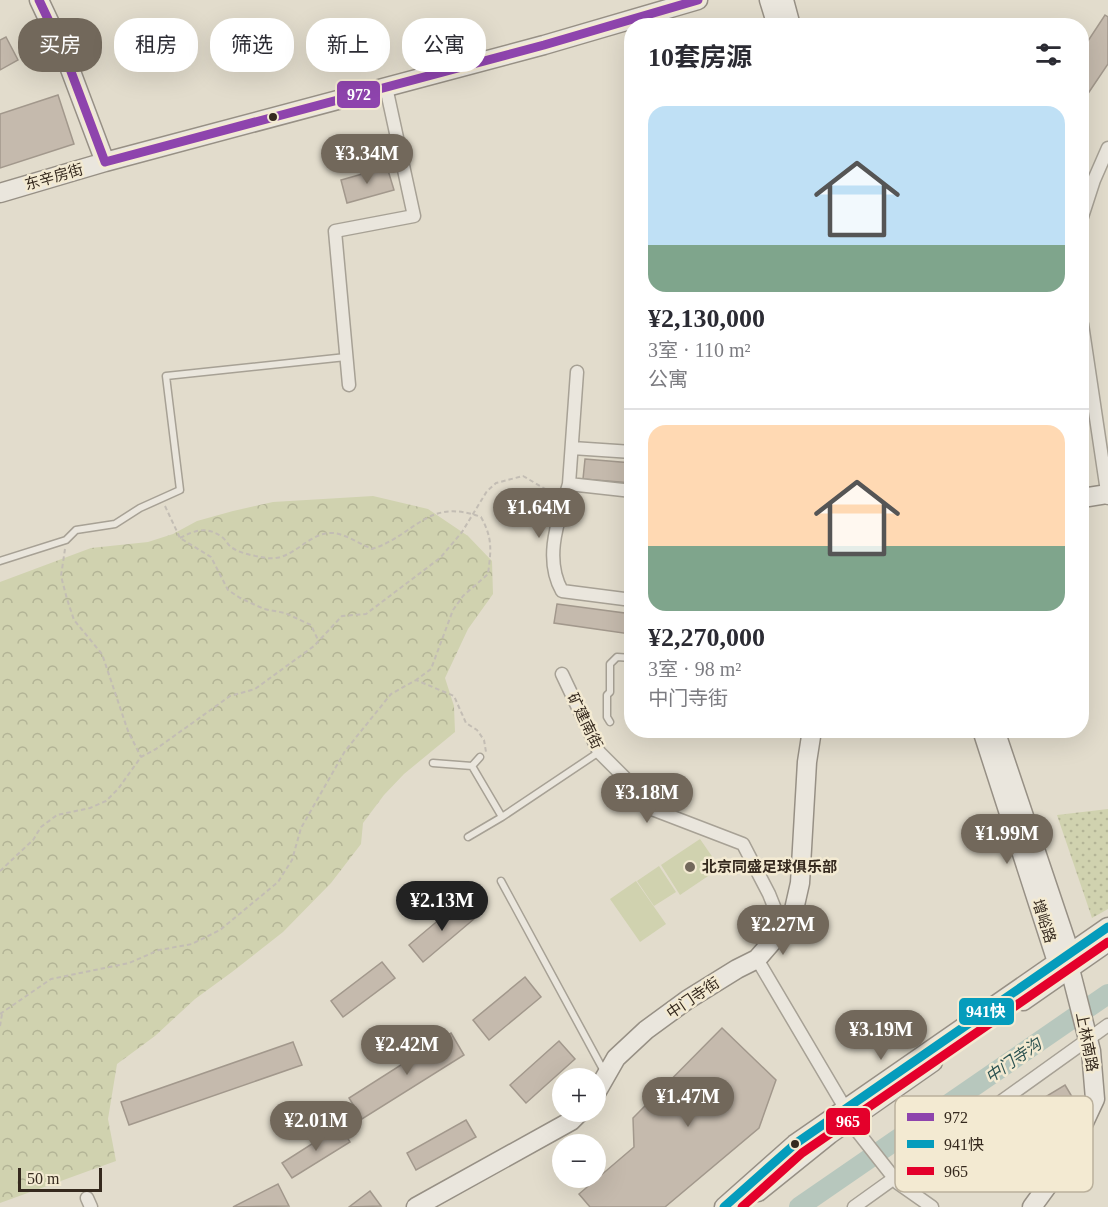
<!DOCTYPE html>
<html lang="zh">
<head>
<meta charset="utf-8">
<style>
	:root { --surface:#fff; --page:#f7f7f7; --text:#2b2b33; --muted:#7c7c81; --line:#e1e1e2; --accent:#72685b }
	body { margin:0; font-family:"Times New Roman","Noto Sans SC",serif; background:var(--page); color:var(--text); height:100vh; display:flex; flex-direction:column; font-size:22px; white-space:nowrap }
	* { box-sizing:border-box; margin:0 }
	p { font-size:20px; color:var(--muted) }
	.icon { flex:none; width:33px; height:33px; fill:none; stroke:currentColor; stroke-width:2; stroke-linecap:round; stroke-linejoin:round }
	.map { position:relative; flex:1; overflow:hidden }
	.sheet { position:absolute; left:624px; top:18px; width:465px; height:720px; display:flex; flex-direction:column; background:var(--surface); border-radius:24px; box-shadow:0 6px 24px #0002 }
	.sheet>* { flex:none }
	.banner { position:absolute; left:18px; top:18px; width:516px; height:54px; display:flex; gap:12px }
	.controls { position:absolute; left:552px; top:1068px; display:grid; gap:12px }
	.controls a { display:grid; place-items:center; width:54px; height:54px; border-radius:50%; background:var(--surface); box-shadow:0 6px 24px #0002; font-size:30px }
	.scale { position:absolute; left:18px; bottom:15px; width:84px; box-sizing:border-box; padding-left:6px; border:3px solid #35291e; border-top:0; font-size:16px; line-height:21px; white-space:nowrap; color:#35291e; -webkit-text-stroke:4px #f3ead2; paint-order:stroke }
	.price { position:absolute; translate:-50% -51px; padding:0 14px; border-radius:21px; background:var(--accent); color:#fff; font-size:20px; line-height:39px; filter:drop-shadow(0 2px 3px #0008) }
	.price::after { content:''; position:absolute; left:50%; top:36px; width:18px; height:14px; margin-left:-9px; background:inherit; clip-path:polygon(0 0,100% 0,50% 100%) }
	.price.on { background:#222; color:#fff }
	ul { padding:0; list-style:none }
	li { display:grid; align-content:center; gap:12px; height:318px; padding:0 24px }
	li+li { border-top:2px solid var(--line) }
	li span { display:grid; place-items:center; height:186px; border-radius:18px; color:#555 }
	li>.icon { margin-inline-start:auto }
	span .icon { width:108px; height:108px; fill:#fffc; stroke-width:1 }
	li b { font-size:26px }
	h2 { display:flex; justify-content:space-between; align-items:center; height:72px; padding:0 24px; font-size:26px }
	.tag { padding:0 21px; border-radius:24px; background:var(--surface); box-shadow:0 6px 24px #0002; font-size:21px; line-height:54px }
	.tag.on { background:var(--accent); color:#fff }
	.map>svg:first-child { display:block }
</style>
</head>
<body>
<div class="map">
<svg width="1108" height="1207" viewBox="0 0 1108 1207">
	<defs>
		<pattern id="forest-crowns" width="20" height="18" patternUnits="userSpaceOnUse" patternTransform="scale(1.5)"><rect width="20" height="18" fill="#d0d2af"/><path d="M2 6a3 3 0 1 1 6 0M12 15a3 3 0 1 1 6 0" fill="none" stroke="#b3b496"/></pattern>
		<pattern id="park-dots" width="8" height="8" patternUnits="userSpaceOnUse" patternTransform="scale(1.5)"><rect width="8" height="8" fill="#d0d2af"/><path d="M2 2h.1M6 6h.1" fill="none" stroke="#b3b496" stroke-width="1.8" stroke-linecap="round"/></pattern>
	</defs>
	<rect width="100%" height="100%" fill="#e2dccc"/>
	<!-- grass -->
	<path fill="#d0d2af" d="M700 839 720 868 680 895 661 865Z
		M659 866 676 892 654 906 637 881Z
		M636 881 666 924 640 942 610 899Z"/>
	<!-- forest -->
	<path fill="url(#forest-crowns)" d="M373 496 428 509 468 536 492 561 493 594 468 629 445 678 454 706 455 732 404 774 384 795 363 823 361 844 331 883 283 932 232 972 195 999 155 1036 117 1064 108 1119 116 1161 0 1203V582L91 548 148 542 173 534 197 521 233 511 273 502Z"/>
	<!-- park -->
	<path fill="url(#park-dots)" d="M1108 809V909L1092 918 1057 815Z"/>
	<g fill="none" stroke-linecap="round" stroke-linejoin="round">
		<!-- river -->
		<path stroke="#b7c7bd" stroke-width="20" d="M799 1207 1108 994"/>
	</g>
	<!-- building -->
	<path fill="#c5baad" stroke="#a2988c" stroke-width="1.5" d="M1105 15 1108 17V64L1083 101 1082 50Z
		M6 37 18 60 0 70V40Z
		M58 95 74 144 0 168V114Z
		M387 167 394 190 347 203 341 180Z
		M585 459 632 463V483L583 479Z
		M557 604 632 614 630 634 554 623Z
		M460 902 474 919 423 962 409 945Z
		M382 962 395 978 343 1017 331 1001Z
		M525 977 541 997 489 1040 473 1020Z
		M722 1028 776 1080 759 1128 665 1207H590L579 1194 634 1147 633 1118Z
		M451 1033 464 1055 362 1119 349 1098Z
		M559 1041 575 1059 526 1103 510 1085Z
		M293 1042 302 1065 129 1125 121 1102Z
		M1065 1085 1081 1112 1014 1153 997 1126Z
		M466 1120 476 1137 416 1170 407 1153Z
		M340 1126 350 1142 292 1178 282 1163Z
		M278 1184 289 1206 233 1207Z
		M370 1191 381 1206 349 1207Z"/>
	<g fill="none" stroke-linecap="round" stroke-linejoin="round">
		<defs>
			<path id="lane" d="M0 561 66 540 76 530 115 524 140 508 180 490 166 376 346 357
				M610 722 607 717V695L610 692V664L617 657 632 658
				M480 757 472 766 502 817
				M433 763 472 766
				M468 837 502 817 599 752
				M501 881 605 1073"/>
			<path id="street" d="M1082 217 1094 180 1108 148
				M1082 324 1108 498
				M349 385 335 231 414 216 386 87
				M572 448 632 452
				M569 484 577 372
				M632 491 569 484C559 518 543 558 562 591L632 600
				M562 674 599 752 628 781 644 806 743 844 769 894 783 929
				M757 959 845 1108 850 1122 898 1183 932 1207
				M87 1198 91 1207
				M854 1207 1108 1025"/>
			<path id="secondary" d="M39 0 64 53 105 162
				M769 0 777 26
				M784 0 791 26
				M0 193 105 162 544 45 698 0
				M1082 498 1108 494
				M982 730 1057 962 1066 967
				M995 730 1070 953V969L1091 1051 1095 1099 1067 1159 1032 1207
				M1023 1001 1108 942
				M596 1093 616 1058 646 1030 687 1000 737 969 757 959 783 929 793 914 800 883 807 762 812 730
				M758 1192 830 1134 933 1062
				M416 1207 571 1121 580 1112
				M724 1207 795 1144 1108 927"/>
		</defs>
		<!-- lane casing -->
		<use href="#lane" stroke="#a7a195" stroke-width="9"/>
		<!-- street casing -->
		<use href="#street" stroke="#a7a195" stroke-width="15"/>
		<!-- secondary casing -->
		<use href="#secondary" stroke="#979085" stroke-width="21"/>
		<!-- path -->
		<path stroke="#c3bdb4" stroke-width="2" stroke-dasharray="4.5 3" stroke-linecap="butt" d="M165 506 180 538 211 557 228 590 240 598 264 609 285 613 311 625 318 640
			M180 538C195 530 207 526 222 537 226 540 228 545 231 547 241 554 255 556 267 558 293 562 308 531 334 533 347 535 360 544 372 549 416 535 427 497 481 517 493 539 491 550 488 574L463 596 453 610 431 669 416 680
			M65 549 61 576 67 599 74 620 102 654 128 731 141 757
			M0 871 33 840 41 827 57 815 90 808 106 801 118 789 141 757 156 749 230 696 255 689 314 646 342 616 366 614 440 558 462 532 487 491 496 483 523 476 554 494
			M0 1014 51 979 129 963 159 950 192 944 220 930 278 882 292 860 301 828 345 751 391 694 416 680 454 696 466 723 477 730 484 740 486 752
			M0 1026 2 1014"/>
		<!-- lane -->
		<use href="#lane" stroke="#eae6dd" stroke-width="6"/>
		<!-- street -->
		<use href="#street" stroke="#eae6dd" stroke-width="12"/>
		<!-- secondary -->
		<use href="#secondary" stroke="#eae6dd" stroke-width="18"/>
		<defs>
			<path id="bus-1" d="M39 0 64 53 105 162
				M105 162 544 45 698 0"/>
			<path id="bus-2" d="M724 1207 795 1144 1108 927"/>
			<path id="bus-3" d="M742 1207 802 1153 1108 942"/>
		</defs>
		<!-- bus-1 casing -->
		<use href="#bus-1" stroke="#f3ead2" stroke-width="14"/>
		<!-- bus-2 casing -->
		<use href="#bus-2" stroke="#f3ead2" stroke-width="14"/>
		<!-- bus-3 casing -->
		<use href="#bus-3" stroke="#f3ead2" stroke-width="14"/>
		<!-- bus-1 -->
		<use href="#bus-1" stroke="#8e44ad" stroke-width="9"/>
		<!-- bus-2 -->
		<use href="#bus-2" stroke="#059cbc" stroke-width="9"/>
		<!-- bus-3 -->
		<use href="#bus-3" stroke="#e4002b" stroke-width="9"/>
	</g>
	<!-- markers -->
	<g fill="#35291e" stroke="#f3ead2" stroke-width="2">
		<circle cx="273" cy="117" r="5"/>
		<circle cx="795" cy="1144" r="5"/>
	</g>
	<circle fill="#72685b" stroke="#f3ead2" stroke-width="2" cx="690" cy="867" r="6"/>
	<g text-anchor="middle" stroke-width="5" stroke-linejoin="round" paint-order="stroke">
		<!-- street labels -->
		<g font-size="15" fill="#35291e" stroke="#f3ead2">
			<text transform="translate(54 177) rotate(-16)" y="5">东辛房街</text>
			<text transform="translate(585 721) rotate(64)" y="5">矿建南街</text>
			<text transform="translate(1044 921) rotate(72)" y="5">增峪路</text>
			<text transform="translate(693 998) rotate(-34)" y="5">中门寺街</text>
			<text transform="translate(1087 1042) rotate(79)" y="5">上林南路</text>
		</g>
		<!-- poi labels -->
		<g font-size="15" font-weight="bold" fill="#35291e" stroke="#f3ead2" text-anchor="start">
			<text x="702" y="872">北京同盛足球俱乐部</text>
		</g>
		<!-- water labels -->
		<g font-size="16" font-style="italic" fill="#2e5452" stroke="#f3ead2">
			<text transform="translate(1013 1060) rotate(-35)" y="6">中门寺沟</text>
		</g>
	</g>
	<!-- legend -->
	<rect x="895" y="1096" width="198" height="96" rx="9" fill="#f3ead2" stroke="#bab09c" stroke-width="1.5"/>
	<rect x="907" y="1113" width="27" height="8" fill="#8e44ad"/>
	<rect x="907" y="1140" width="27" height="8" fill="#059cbc"/>
	<rect x="907" y="1167" width="27" height="8" fill="#e4002b"/>
	<g font-size="16" fill="#35291e">
		<text x="944" y="1123">972</text>
		<text x="944" y="1150">941快</text>
		<text x="944" y="1177">965</text>
	</g>
	<g stroke="#f3ead2" stroke-width="2">
		<rect x="336" y="80" width="45" height="29" rx="6" fill="#8e44ad"/>
		<rect x="958" y="997" width="57" height="29" rx="6" fill="#059cbc"/>
		<rect x="825" y="1107" width="46" height="29" rx="6" fill="#e4002b"/>
	</g>
	<g font-size="16" text-anchor="middle" font-weight="bold" fill="#fff">
		<text x="359" y="100">972</text>
		<text x="986" y="1017">941快</text>
		<text x="848" y="1127">965</text>
	</g>
</svg>
<div class="controls">
<a>+</a>
<a>−</a>
</div>
<div class="scale">50 m</div>
<b class="price" style="left:367px;top:185px">¥3.34M</b>
<b class="price" style="left:539px;top:539px">¥1.64M</b>
<b class="price" style="left:647px;top:824px">¥3.18M</b>
<b class="price" style="left:1007px;top:865px">¥1.99M</b>
<b class="price on" style="left:442px;top:932px">¥2.13M</b>
<b class="price" style="left:783px;top:956px">¥2.27M</b>
<b class="price" style="left:881px;top:1061px">¥3.19M</b>
<b class="price" style="left:407px;top:1076px">¥2.42M</b>
<b class="price" style="left:688px;top:1128px">¥1.47M</b>
<b class="price" style="left:316px;top:1152px">¥2.01M</b>
<div class="banner">
<a class="tag on">买房</a>
<a class="tag">租房</a>
<a class="tag">筛选</a>
<a class="tag">新上</a>
<a class="tag">公寓</a>
</div>
<section class="sheet">
<h2>10套房源<svg class="icon" aria-label="filters" viewBox="0 0 24 24"><path d="M4 7h16M4 17h16"/><circle cx="9" cy="7" r="2"/><circle cx="15" cy="17" r="2"/></svg></h2>
<ul>
<li><span style="background:linear-gradient(#bfe0f5 75%,#7fa58c 0)"><svg class="icon" aria-label="home" viewBox="0 0 24 24"><path d="M3 11l9-7 9 7M6 9v11h12V9"/></svg></span><div><b>¥2,130,000</b><p>3室 · 110 m²</p><p>公寓</p></div></li>
<li><span style="background:linear-gradient(#ffd9b3 65%,#7fa58c 0)"><svg class="icon" aria-label="home" viewBox="0 0 24 24"><path d="M3 11l9-7 9 7M6 9v11h12V9"/></svg></span><div><b>¥2,270,000</b><p>3室 · 98 m²</p><p>中门寺街</p></div></li>
</ul>
</section>
</div>
</body>
</html>
